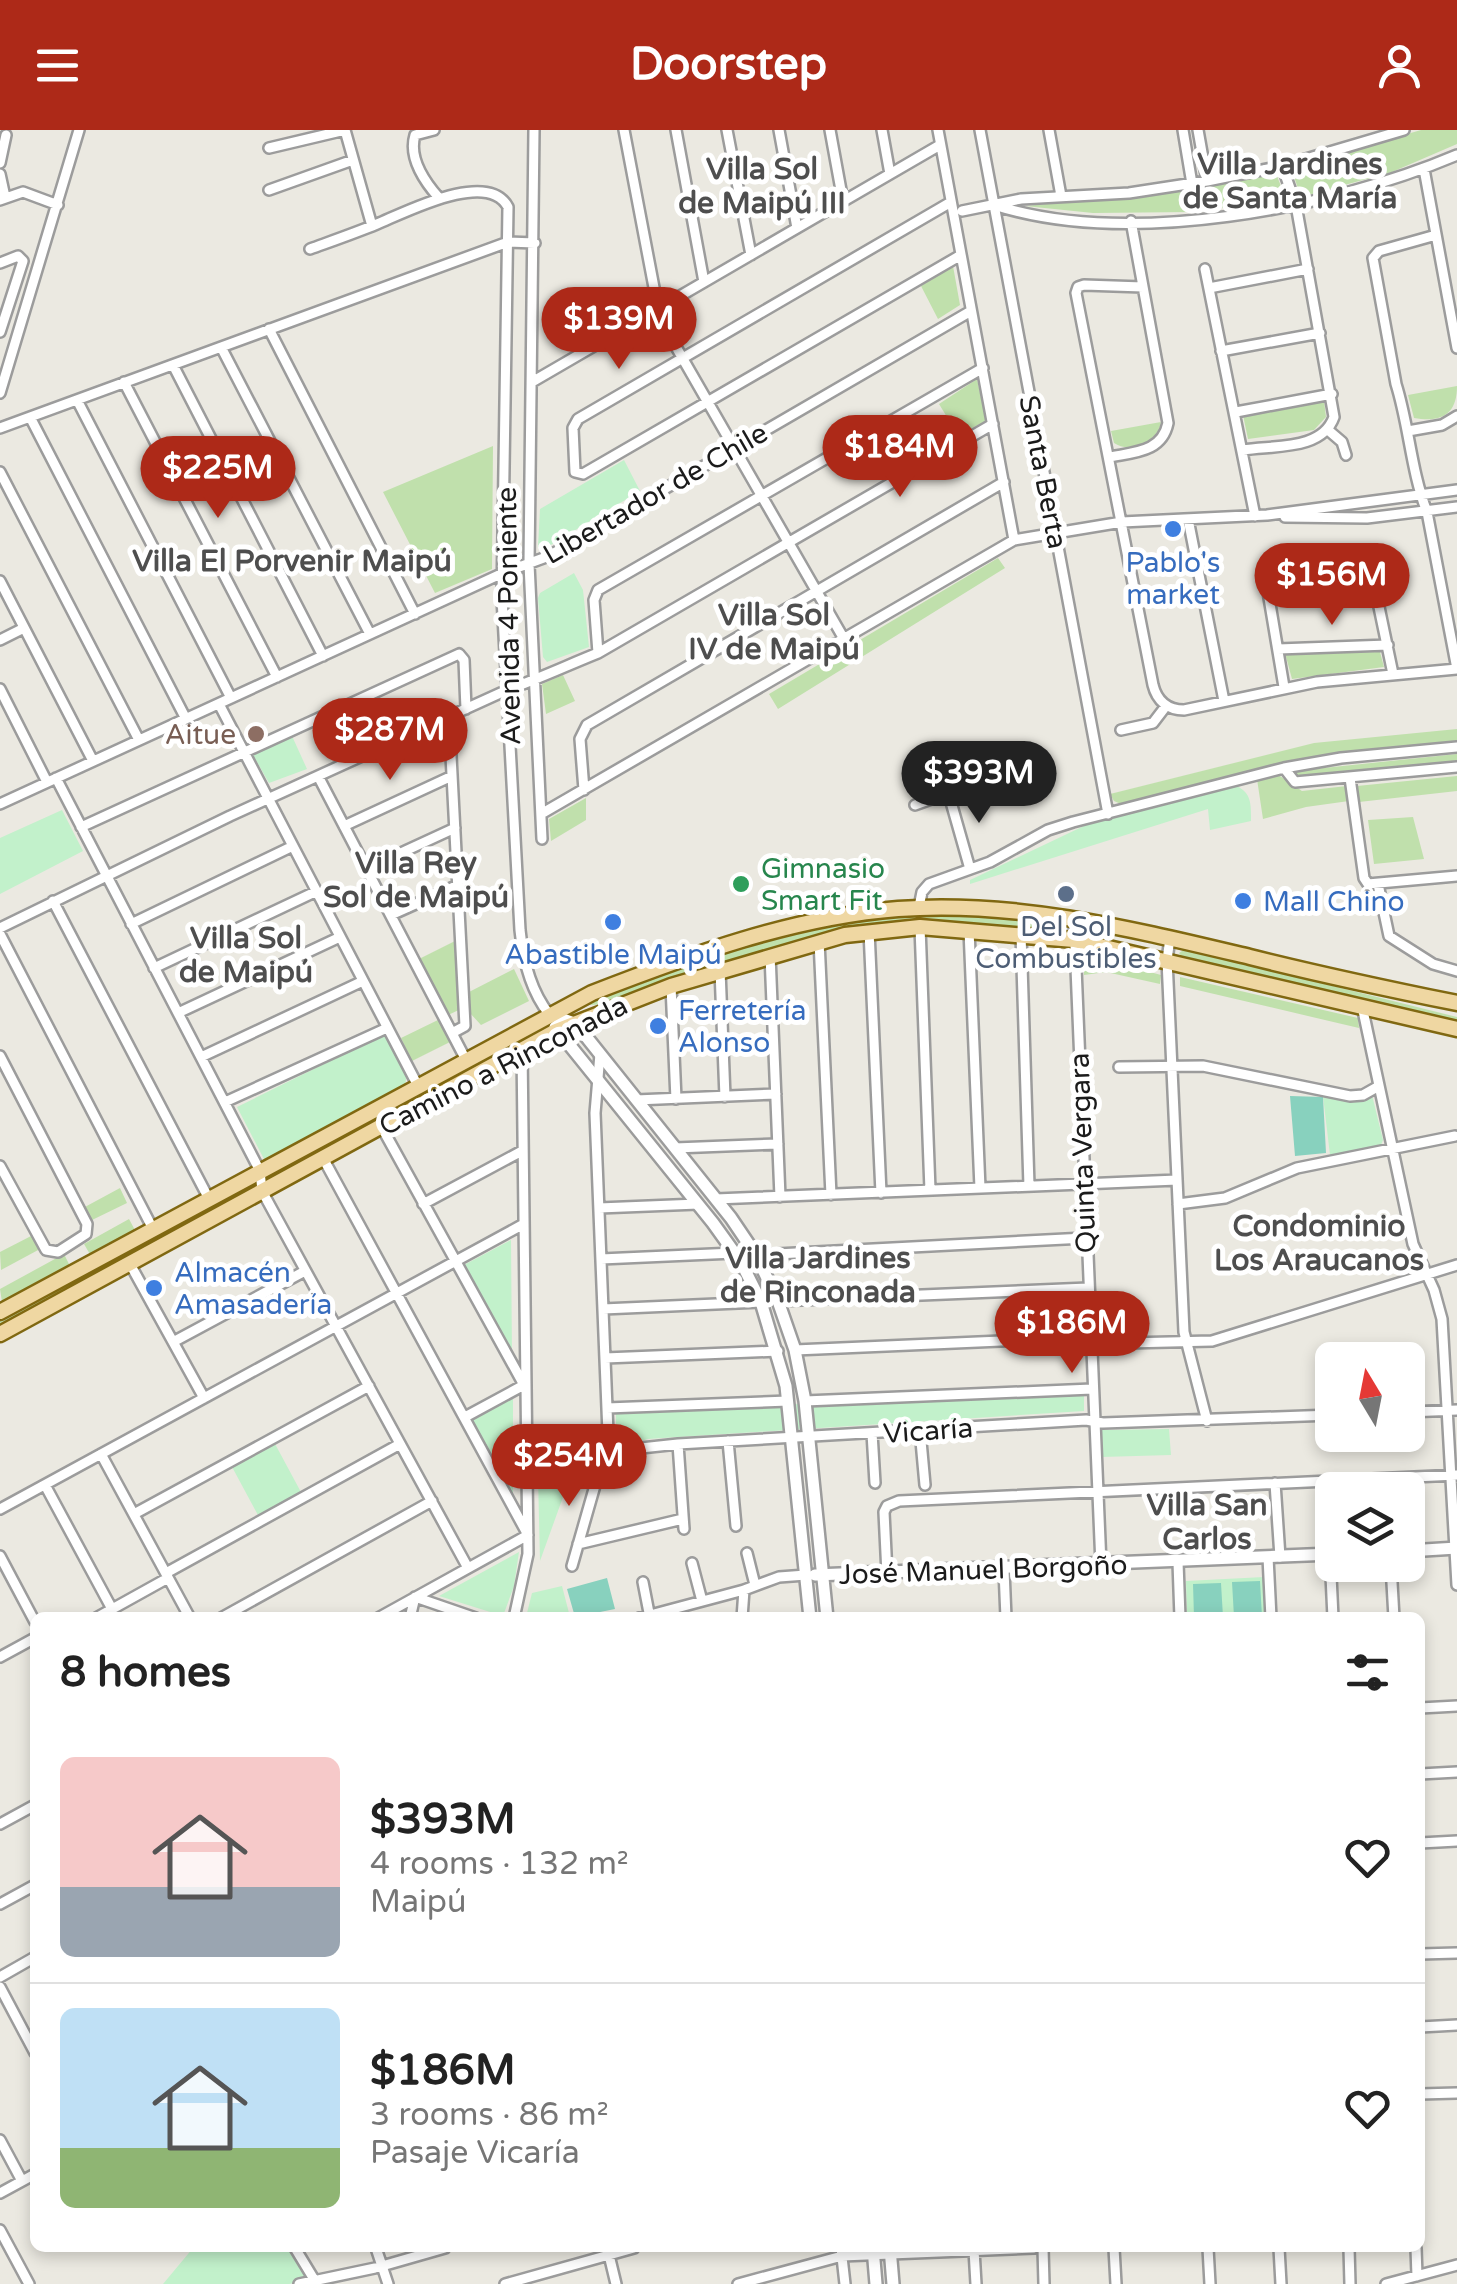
<!DOCTYPE html>
<html lang="en">
<head>
<meta charset="utf-8">
<style>
	:root { --surface:#fff; --page:#f6f6f6; --text:#222; --muted:#767676; --line:#e0e0e0; --accent:#ad2918 }
	body { margin:0; font-family:"Varela Round",sans-serif; background:var(--page); color:var(--text); height:100vh; display:flex; flex-direction:column; font-size:38px; white-space:nowrap }
	* { box-sizing:border-box; margin:0 }
	p { font-size:32px; color:var(--muted) }
	.icon { flex:none; width:55px; height:55px; fill:none; stroke:currentColor; stroke-width:2; stroke-linecap:round; stroke-linejoin:round }
	.map { position:relative; flex:1; overflow:hidden }
	.side { position:absolute; left:30px; top:1482px; width:1395px; height:640px; display:flex; flex-direction:column; background:var(--surface); border-radius:15px; box-shadow:0 5px 15px #0003 }
	.side>* { flex:none }
	.needle { width:65px; rotate:350deg }
	.buttons { position:absolute; left:1315px; top:1212px; display:grid; gap:20px }
	.buttons a { display:grid; place-items:center; width:110px; height:110px; border-radius:15px; background:var(--surface); box-shadow:0 5px 15px #0003; font-size:50px }
	.price { position:absolute; translate:-50% -85px; padding:0 22px; border-radius:35px; background:var(--accent); color:#fff; font-size:32px; line-height:65px; filter:drop-shadow(0 2px 5px #0008) }
	.price::after { content:''; position:absolute; left:50%; top:60px; width:30px; height:22px; margin-left:-15px; background:inherit; clip-path:polygon(0 0,100% 0,50% 100%) }
	.price.on { background:#222; color:#fff }
	ul { padding:0; list-style:none }
	li { display:flex; align-items:center; gap:30px; height:250px; padding:0 30px }
	li+li { border-top:2px solid var(--line) }
	li span { display:grid; place-items:center; flex:none; width:280px; height:200px; border-radius:15px; color:#555 }
	li>.icon { margin-inline-start:auto }
	span .icon { width:120px; height:120px; fill:#fffc; stroke-width:1 }
	li b { font-size:42px }
	h2 { display:flex; justify-content:space-between; align-items:center; height:120px; padding:0 30px; font-size:42px }
	header { display:flex; justify-content:space-between; align-items:center; height:130px; padding:0 30px; background:var(--accent); color:#fff; font-size:45px; font-weight:700 }
	.map>svg:first-child { display:block }
</style>
</head>
<body>
<header><svg class="icon" aria-label="menu" viewBox="0 0 24 24"><path d="M4 6h16M4 12h16M4 18h16"/></svg>Doorstep<svg class="icon" aria-label="person" viewBox="0 0 24 24"><circle cx="12" cy="8" r="4"/><path d="M4 21q1-7 8-7t8 7"/></svg></header>
<div class="map">
<svg width="1457" height="2154" viewBox="0 0 1457 2154">
	<rect width="100%" height="100%" fill="#ebe9e1"/>
	<!-- grass -->
	<path fill="#c0e0ac" d="M1421 0H1457V14L1392 42 1301 67 1291 38Z
		M1275 41 1286 69 1191 82 1093 83 1025 76 1178 61Z
		M953 136 960 175 938 189 921 156Z
		M977 249 986 291 958 305 939 274Z
		M1457 256C1457 284 1442 293 1414 288L1408 265Z
		M1324 271 1326 287 1314 300 1248 309 1243 285Z
		M1161 292C1158 312 1130 324 1114 313L1111 301Z
		M493 316 492 439 435 463 383 362Z
		M998 428 1005 438 778 579 769 564Z
		M1380 522 1384 537 1292 549 1285 523Z
		M563 545 575 571 546 584 542 554Z
		M1457 599V612L1292 630 1121 674 1114 671 1110 664 1314 613Z
		M1457 624V631L1296 646 1295 641Z
		M1277 644 1302 661 1347 656 1349 671 1306 677 1263 689 1257 649Z
		M1457 646V661L1359 672 1357 656Z
		M586 668V690L551 711 549 689Z
		M1413 687 1424 729 1374 734 1368 690Z
		M949 782 1060 794 1061 797 1058 801C967 790 872 788 784 814 740 827 697 842 653 857 633 864 608 876 587 875V871C677 836 768 801 864 786 892 781 921 783 949 782Z
		M461 808 463 878 446 886 417 830Z
		M1185 819 1457 887V892L1182 827 1179 823Z
		M1084 824 1161 845 1160 854 1106 842 1084 845Z
		M514 839 529 871 481 895 469 882V862Z
		M1180 847 1358 888 1359 898 1180 856Z
		M440 889 452 911 412 931 401 908Z
		M547 894 545 901 270 1051 267 1047V1043Z
		M253 1054V1060L0 1199V1188Z
		M120 1058 127 1073 90 1091 83 1078Z
		M129 1089 136 1102 91 1126 84 1114Z
		M33 1105 40 1119 1 1140 0 1122Z
		M64 1124 70 1136 2 1172 0 1159Z
		M600 1310 602 1322 537 1329 538 1313Z"/>
	<!-- park -->
	<path fill="#c2f1cb" d="M624 330 640 361 544 419 538 417 540 379Z
		M574 443 583 460 589 517 547 532 543 527 538 468 540 463Z
		M292 606 307 639 269 653 253 625Z
		M1234 655C1252 662 1251 674 1251 691L1210 700 1208 679 970 754V750L1088 694Z
		M62 680 83 721 0 764V708Z
		M385 904 407 942 405 957 265 1031 237 977Z
		M1372 965 1383 1010 1381 1015 1330 1025 1323 966 1356 971Z
		M511 1110 512 1228 462 1136Z
		M1084 1263V1281L648 1309 621 1316 616 1310V1281Z
		M513 1264V1370L470 1287Z
		M1169 1299 1171 1325 1101 1327 1102 1300Z
		M274 1312 302 1364 259 1387 231 1335Z
		M572 1342 540 1431 538 1345Z
		M519 1422 514 1456 503 1486 439 1466Z
		M1264 1447 1266 1487H1187L1186 1451Z
		M562 1456 570 1487H526L532 1463Z
		M193 2118H291L310 2150 289 2154H163Z"/>
	<!-- pitch -->
	<path fill="#88d1be" d="M1290 966 1323 967 1326 1023 1295 1026Z
		M607 1448 615 1479 575 1487 567 1459Z
		M1260 1451 1262 1487H1234L1232 1452Z
		M1221 1453 1223 1487H1194L1193 1454Z"/>
	<g fill="none" stroke-linecap="round" stroke-linejoin="round">
		<defs>
			<path id="minor" d="M345 0 372 96
				M434 0 415 5C408 28 424 51 439 68
				M534 0 529 434 542 709
				M624 0 660 189 844 509
				M676 0 704 152
				M727 0 751 125
				M779 0 797 98
				M830 0 843 71
				M882 0 890 44
				M938 0 1014 410
				M980 0 1108 684
				M1049 0 1061 66
				M1183 0 1192 54
				M1198 0 1207 51
				M269 18 345 0
				M0 33 6 5
				M1424 39 1457 218
				M0 44 5 67
				M269 60 353 30
				M0 70 23 62 58 75
				M951 72 578 289 573 298 575 342 583 344 961 125
				M994 75C1128 118 1330 79 1457 25
				M962 81 1021 69 1129 63 1207 51 1282 36 1404 0
				M1436 105 1379 121 1373 128 1396 254C1409 295 1411 341 1427 382L1457 539
				M310 119C332 111 355 103 377 94 406 82 488 39 508 77L502 468 520 800C523 830 530 860 549 884
				M0 133 18 126 23 131 0 202
				M1205 139 1255 386
				M1143 157 1084 155 1078 157 1076 163 1153 555C1157 571 1168 580 1184 580L1317 552 1457 539
				M1209 158 1308 139
				M269 199 415 484
				M221 217 370 504
				M1221 221 1320 203
				M173 235 323 526
				M124 252 277 547
				M532 252 940 15
				M0 263 79 0
				M77 270 231 568
				M1236 282 1332 264
				M30 287 186 589
				M0 298 508 112 535 113
				M1328 300 1342 312 1346 325
				M1408 301 1442 295 1457 286
				M1243 320C1273 315 1322 321 1334 287L1296 75 1282 36
				M1110 327C1135 322 1162 322 1168 293L1131 91
				M0 342 139 610
				M1285 387 1367 388 1457 377
				M1188 389 1224 571
				M0 451 93 631
				M0 510 24 498
				M1278 519 1388 515
				M598 523 594 470 598 460 983 238
				M1284 557 1268 462 1274 453H1374L1393 544
				M0 559 47 652
				M219 574 418 956
				M449 587 465 896 452 903
				M1121 600 1153 593 1166 576
				M1284 638 1295 652 1457 637
				M318 646 466 930
				M56 648 260 1041 262 1061 468 1438
				M1350 648 1364 748 1368 754 1457 746
				M584 660 580 609 587 595 1004 352
				M949 665 970 739
				M0 674 503 443 549 426 971 181
				M915 675 1009 641
				M541 684 1014 410 1122 392 1267 385 1457 360
				M344 696 452 646
				M81 697 459 524 464 530 466 579
				M366 739 455 698
				M1378 754 1389 806 1433 834 1457 841
				M53 771 209 1069
				M919 777 922 762 929 754 990 732 1048 700 1073 692 1284 638 1341 628 1457 617
				M391 785 458 755
				M1074 790 1101 1435
				M131 794 293 716
				M920 797 930 1060
				M0 798 230 686 507 560C538 549 568 535 598 523L993 294
				M969 800 980 1058
				M869 801 881 1063
				M0 804 153 1099
				M1021 804 1029 1056
				M1170 808 1167 830 1184 1202 1207 1291
				M819 811 831 1065
				M770 825 780 1067
				M154 838 317 761
				M720 840 725 967
				M671 856 676 969
				M1362 876 1413 1114 1434 1160 1442 1189 1457 1455
				M178 883 340 807
				M600 924 595 983 609 1328
				M0 926 87 1094 86 1104 58 1122 46 1120 0 1036
				M201 927 363 851
				M1119 937 1203 936 1350 966 1363 965 1379 956
				M636 970 776 964
				M225 972 387 898
				M381 996 524 1255 465 1287
				M675 1018 778 1014
				M323 1028 528 1405 378 1488
				M716 1069 1177 1050
				M423 1074 522 1021
				M1178 1074 1225 1068 1297 1038 1455 1006
				M599 1078 698 1074
				M756 1125 1085 1108
				M601 1129 734 1123
				M130 1134 204 1268
				M778 1171 1088 1158
				M603 1179 761 1172
				M173 1212 305 1141
				M1127 1213 1212 1211 1457 1135
				M795 1220 1090 1207
				M605 1228 778 1221
				M805 1271 1092 1259
				M607 1278 788 1271
				M1408 1282 1457 1280
				M920 1300 925 1355
				M872 1303 875 1353
				M728 1311 736 1396
				M678 1314 684 1399
				M101 1324 190 1488
				M527 1338 596 1332 641 1318 678 1314 1086 1290 1103 1293 1332 1285
				M1275 1353 1280 1427
				M45 1355 112 1479
				M0 1379 522 1095
				M134 1384 369 1256
				M578 1414 683 1389
				M747 1423 755 1455
				M1330 1424 1333 1488
				M0 1426 35 1492
				M1268 1427 1271 1488
				M1178 1432 1180 1488
				M692 1433 702 1471
				M1391 1435 1394 1488
				M572 1436 602 1331
				M1004 1440 1006 1488
				M166 1443 400 1314
				M887 1444 884 1382 887 1376 899 1371 1457 1345
				M643 1452 650 1488
				M415 1467 476 1488
				M96 1488 168 1448
				M221 1488 432 1371
				M410 1488 415 1467
				M514 1488 528 1424 522 919
				M639 1488 744 1460 779 1447 806 1445
				M742 1488 744 1460
				M0 1527 35 1508
				M1420 1578 1457 1576
				M1420 1644 1457 1642
				M0 1694 35 1675
				M1420 1713 1457 1711
				M0 1774 35 1755
				M1420 1824 1457 1823
				M0 1847 35 1827
				M0 1857 35 1923
				M1420 1897 1457 1895
				M1420 1964 1457 1963
				M0 2010 22 2051
				M0 2063 35 2044
				M0 2100 29 2154
				M295 2118 315 2151
				M376 2118 388 2154
				M841 2118 845 2154
				M1043 2118 1044 2154
				M1114 2118 1116 2154
				M1208 2118 1210 2154
				M1279 2118 1281 2154
				M1349 2118 1350 2154
				M1416 2118 1417 2146
				M974 2120 976 2154
				M609 2125 616 2154
				M299 2154 375 2138 445 2118
				M505 2154 634 2118
				M738 2154 842 2126 1034 2118
				M1386 2154 1457 2135"/>
			<path id="tertiary" d="M549 884 574 893 588 909 731 1088 756 1125 778 1171 795 1220 805 1271 827 1488
				M555 897 713 1093 741 1132 761 1172 786 1256 810 1488
				M1408 1421 1457 1418
				M815 1445 1332 1424
				M873 2118 876 2154
				M890 2118 893 2154"/>
			<path id="primary" d="M0 1182 592 863C690 825 793 787 898 779 1016 770 1136 800 1250 827 1318 844 1388 859 1457 873
				M0 1204 556 901 671 856 845 805 920 797 1074 810 1457 899"/>
		</defs>
		<!-- minor casing -->
		<use href="#minor" stroke="#9c9c9c" stroke-width="14"/>
		<!-- tertiary casing -->
		<use href="#tertiary" stroke="#9c9c9c" stroke-width="16"/>
		<!-- primary casing -->
		<use href="#primary" stroke="#806811" stroke-width="19"/>
		<!-- minor -->
		<use href="#minor" stroke="#fff" stroke-width="9"/>
		<!-- tertiary -->
		<use href="#tertiary" stroke="#fff" stroke-width="11"/>
		<!-- primary -->
		<use href="#primary" stroke="#efd7a2" stroke-width="14"/>
	</g>
	<!-- markers -->
	<g fill="#3f7fe0" stroke="#fff" stroke-width="4">
		<circle cx="1173" cy="399" r="10"/>
		<circle cx="1243" cy="771" r="10"/>
		<circle cx="613" cy="792" r="10"/>
		<circle cx="658" cy="896" r="10"/>
		<circle cx="154" cy="1158" r="10"/>
	</g>
	<circle fill="#8d6e63" stroke="#fff" stroke-width="4" cx="256" cy="604" r="10"/>
	<circle fill="#2e9e5b" stroke="#fff" stroke-width="4" cx="741" cy="754" r="10"/>
	<circle fill="#5c6f8a" stroke="#fff" stroke-width="4" cx="1066" cy="764" r="10"/>
	<g text-anchor="middle" stroke-width="10" stroke-linejoin="round" paint-order="stroke">
		<!-- street labels -->
		<g font-size="28" fill="#1b1b1b" stroke="#fff">
			<text transform="translate(1044 342) rotate(79)" y="10">Santa Berta</text>
			<text transform="translate(655 363) rotate(-30)" y="10">Libertador de Chile</text>
			<text transform="translate(508 486) rotate(-91)" y="10">Avenida 4 Poniente</text>
			<text transform="translate(503 935) rotate(-27)" y="10">Camino a Rinconada</text>
			<text transform="translate(1082 1023) rotate(-92)" y="10">Quinta Vergara</text>
			<text transform="translate(928 1300) rotate(-4)" y="10">Vicaría</text>
			<text transform="translate(983 1439) rotate(-2)" y="10">José Manuel Borgoño</text>
		</g>
		<!-- shop labels -->
		<g font-size="28" fill="#366cbe" stroke="#fff" text-anchor="start">
			<text x="1173" y="442" text-anchor="middle">Pablo's<tspan x="1173" dy="32">market</tspan></text>
			<text x="1263" y="781">Mall Chino</text>
			<text x="613" y="834" text-anchor="middle">Abastible Maipú</text>
			<text x="678" y="890">Ferretería<tspan x="678" dy="32">Alonso</tspan></text>
			<text x="174" y="1152">Almacén<tspan x="174" dy="32">Amasadería</tspan></text>
		</g>
		<!-- education labels -->
		<g font-size="28" fill="#785e54" stroke="#fff" text-anchor="end">
			<text x="236" y="614">Aitue</text>
		</g>
		<!-- leisure labels -->
		<g font-size="28" fill="#27864d" stroke="#fff" text-anchor="start">
			<text x="761" y="748">Gimnasio<tspan x="761" dy="32">Smart Fit</tspan></text>
		</g>
		<!-- service labels -->
		<g font-size="28" fill="#4e5e75" stroke="#fff">
			<text x="1066" y="806">Del Sol<tspan x="1066" dy="32">Combustibles</tspan></text>
		</g>
		<!-- neighbourhood labels -->
		<g font-size="30" font-weight="bold" fill="#4e4e4e" stroke="#fff">
			<text x="1290" y="44">Villa Jardines<tspan x="1290" dy="34">de Santa María</tspan></text>
			<text x="762" y="49">Villa Sol<tspan x="762" dy="34">de Maipú III</tspan></text>
			<text x="292" y="441">Villa El Porvenir Maipú</text>
			<text x="774" y="495">Villa Sol<tspan x="774" dy="34">IV de Maipú</tspan></text>
			<text x="416" y="743">Villa Rey<tspan x="416" dy="34">Sol de Maipú</tspan></text>
			<text x="246" y="818">Villa Sol<tspan x="246" dy="34">de Maipú</tspan></text>
			<text x="1319" y="1106">Condominio<tspan x="1319" dy="34">Los Araucanos</tspan></text>
			<text x="818" y="1138">Villa Jardines<tspan x="818" dy="34">de Rinconada</tspan></text>
			<text x="1207" y="1385">Villa San<tspan x="1207" dy="34">Carlos</tspan></text>
		</g>
	</g>
</svg>
<div class="buttons">
<a><svg class="needle" viewBox="-14 -14 28 28"><path d="M0-13l5 13h-10z" fill="#e53935"/><path d="M0 13l5-13h-10z" fill="#767676"/></svg></a>
<a><svg class="icon" aria-label="layers" viewBox="0 0 24 24"><path d="M12 4l9 5-9 5-9-5zM3 14l9 5 9-5"/></svg></a>
</div>
<b class="price" style="left:619px;top:242px">$139M</b>
<b class="price" style="left:900px;top:370px">$184M</b>
<b class="price" style="left:218px;top:391px">$225M</b>
<b class="price" style="left:1332px;top:498px">$156M</b>
<b class="price" style="left:390px;top:653px">$287M</b>
<b class="price on" style="left:979px;top:696px">$393M</b>
<b class="price" style="left:1072px;top:1246px">$186M</b>
<b class="price" style="left:569px;top:1379px">$254M</b>
<section class="side">
<h2>8 homes<svg class="icon" aria-label="filters" viewBox="0 0 24 24"><path d="M4 7h16M4 17h16"/><circle cx="9" cy="7" r="2"/><circle cx="15" cy="17" r="2"/></svg></h2>
<ul>
<li><span style="background:linear-gradient(#f6c9c9 65%,#9aa5b1 0)"><svg class="icon" aria-label="home" viewBox="0 0 24 24"><path d="M3 11l9-7 9 7M6 9v11h12V9"/></svg></span><div><b>$393M</b><p>4 rooms · 132 m²</p><p>Maipú</p></div><svg class="icon" aria-label="heart" viewBox="0 0 24 24"><path d="M12 20l-8-8c-3-5 5-10 8-4 3-6 11-1 8 4z"/></svg></li>
<li><span style="background:linear-gradient(#bfe0f5 70%,#8fb573 0)"><svg class="icon" aria-label="home" viewBox="0 0 24 24"><path d="M3 11l9-7 9 7M6 9v11h12V9"/></svg></span><div><b>$186M</b><p>3 rooms · 86 m²</p><p>Pasaje Vicaría</p></div><svg class="icon" aria-label="heart" viewBox="0 0 24 24"><path d="M12 20l-8-8c-3-5 5-10 8-4 3-6 11-1 8 4z"/></svg></li>
</ul>
</section>
</div>
</body>
</html>
